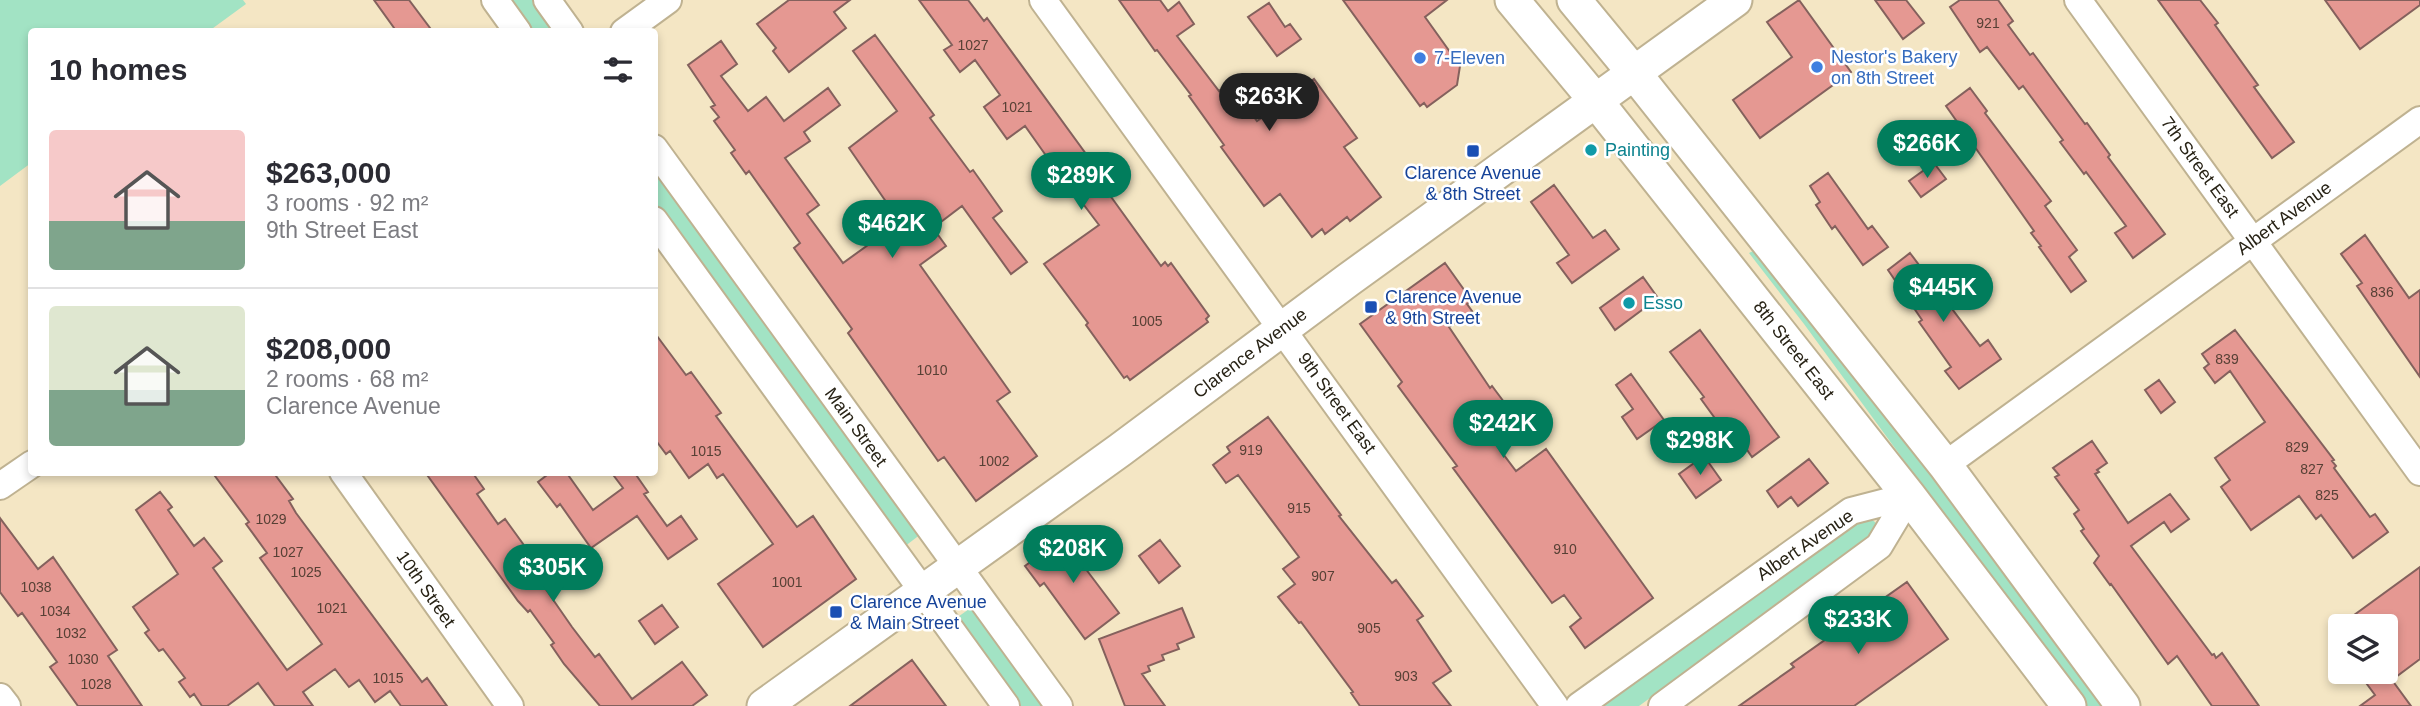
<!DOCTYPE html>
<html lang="en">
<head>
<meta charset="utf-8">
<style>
	:root { --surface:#fff; --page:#f7f7f7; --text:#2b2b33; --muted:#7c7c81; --line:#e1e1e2; --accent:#017d5c }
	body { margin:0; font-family:Helvetica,sans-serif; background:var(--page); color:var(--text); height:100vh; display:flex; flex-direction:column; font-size:26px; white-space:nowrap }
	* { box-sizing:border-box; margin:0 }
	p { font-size:23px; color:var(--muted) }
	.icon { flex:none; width:38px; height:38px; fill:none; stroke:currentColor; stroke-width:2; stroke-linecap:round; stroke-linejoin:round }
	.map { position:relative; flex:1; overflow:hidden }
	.panel { position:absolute; left:28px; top:28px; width:630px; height:448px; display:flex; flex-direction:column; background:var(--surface); border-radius:7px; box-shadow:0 4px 10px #0003 }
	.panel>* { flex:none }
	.fabs { position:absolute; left:2328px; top:614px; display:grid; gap:14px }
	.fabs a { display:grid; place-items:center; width:70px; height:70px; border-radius:7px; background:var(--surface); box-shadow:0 4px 10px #0003; font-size:35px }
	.price { position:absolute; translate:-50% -60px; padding:0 16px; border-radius:24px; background:var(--accent); color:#fff; font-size:23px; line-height:46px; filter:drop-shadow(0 2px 4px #0008) }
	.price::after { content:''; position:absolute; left:50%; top:42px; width:21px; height:16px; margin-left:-10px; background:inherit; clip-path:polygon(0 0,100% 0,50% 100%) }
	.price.selected { background:#222; color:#fff }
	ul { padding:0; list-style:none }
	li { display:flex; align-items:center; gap:21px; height:175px; padding:0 21px }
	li+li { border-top:2px solid var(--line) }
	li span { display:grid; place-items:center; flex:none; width:196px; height:140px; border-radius:7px; color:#555 }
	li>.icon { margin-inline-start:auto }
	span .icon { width:84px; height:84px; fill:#fffc; stroke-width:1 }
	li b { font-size:30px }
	h2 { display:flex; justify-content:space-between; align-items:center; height:84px; padding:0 21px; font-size:30px }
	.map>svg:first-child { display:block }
</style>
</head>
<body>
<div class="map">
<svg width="2420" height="706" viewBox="0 0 2420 706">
	<rect width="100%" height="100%" fill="#f4e6c4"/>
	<!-- green -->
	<path fill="#a2e3c4" d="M0 0H243L246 4 209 31 32 32 31 163 0 186Z
		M503 0H532L553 31H526Z
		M654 168 921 534 900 550 891 532 655 207Z
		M1755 250 1884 405 2102 706H2084L1804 324 1749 253Z
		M1863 516H1868L1877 524 1868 540 1639 706H1600Z
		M979 602 1046 706H1019L955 619Z"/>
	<!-- building -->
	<path fill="#e59892" stroke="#84615d" stroke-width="2" d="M374 0H409L433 32H397Z
		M789 0H850L834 12 846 28 789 72 773 51 776 48 757 24Z
		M919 0H968L984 21 987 18 1113 191 1109 194 1161 266 1165 262 1168 266 1171 263 1209 316 1206 319 1208 322 1130 380 1127 376 1124 378 1086 325 1088 323 1044 264 1099 225 1071 188 1066 192 1042 161 1047 157 1025 126 1007 139 984 107 1000 95 975 60 960 72 944 50 952 45Z
		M1119 0H1160L1168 11 1179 2 1194 24 1177 36 1219 91 1229 83 1257 121 1314 79 1357 138 1344 147 1381 197 1350 221 1347 217 1325 234 1322 229 1312 237 1280 194 1264 206 1221 147 1224 145 1189 96 1191 95 1157 50 1155 51Z
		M1343 0H1447L1425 17 1460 66 1457 85 1427 107 1424 103 1420 106Z
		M1799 0 1851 72 1760 138 1733 100 1792 57 1767 22Z
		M1875 0H1906L1924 23 1903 39Z
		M1960 0H1998L2013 21 2008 25 2030 55 2033 53 2085 124 2087 123 2110 155 2108 157 2165 234 2133 258 2115 233 2126 226 2086 172 2084 174 2060 142 2063 140 2023 86 2019 89 1987 47 1980 52 1950 7Z
		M2158 0H2200L2218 23 2215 25 2258 85 2254 87 2294 142 2272 158Z
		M2325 0H2420V5L2360 49Z
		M1269 3 1285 27 1290 24 1301 39 1277 56 1248 17Z
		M875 35 934 115 930 118 970 172 973 170 1002 211 993 218 1027 262 1011 274 962 206 933 228 946 246 920 265 1010 392 997 401 1037 456 976 501 944 457 938 461 848 333 852 329 794 248 800 243 749 171 746 174 731 153 735 150 714 121 719 117 711 107 715 105 688 65 721 41 737 64 721 76 748 111 766 97 784 121 828 88 840 105 804 132 810 141 785 158 819 205 807 214 843 263 900 222 849 148 897 111 853 51Z
		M1970 88 1987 111 1985 113 2051 201 2045 206 2077 250 2069 257 2086 281 2071 292 2039 247 2041 246 2031 233 2034 231 1946 106Z
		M1934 163 1946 179 1921 197 1909 181Z
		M1828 173 1868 229 1872 226 1888 247 1863 265 1835 226 1832 229 1816 205 1820 202 1810 186Z
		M1554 185 1593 238 1605 230 1619 249 1572 283 1557 263 1569 255 1531 202Z
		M2365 235 2409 298 2420 290V377L2357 286 2362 283 2341 254Z
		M1910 253 1980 346 1988 340 2001 359 1959 389 1945 371 1951 367 1919 322 1922 320 1888 270Z
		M1445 263 1472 301 1467 304 1472 311 1449 327 1490 388 1492 386 1504 402 1479 422 1516 471 1546 449 1653 598 1585 648 1570 627 1581 618 1564 595 1552 603 1453 468 1457 466 1398 386 1402 382 1360 324Z
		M1643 277 1658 298 1615 330 1600 308Z
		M1700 330 1779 437 1752 457 1736 434 1730 439 1701 399 1704 397 1670 352Z
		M2235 330 2334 460 2332 461 2336 466 2334 468 2370 517 2375 514 2388 532 2353 558 2321 515 2316 519 2299 496 2251 530 2221 487 2230 480 2215 458 2265 422 2230 371 2215 383 2204 368 2209 364 2202 354Z
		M654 332 686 375 691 372 721 413 716 416 797 527 813 516 856 579 763 647 718 584 773 544 723 474 717 478 708 464 689 478 670 451 666 454 654 438Z
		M1631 374 1664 420 1637 439 1622 417 1633 409 1616 385Z
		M2159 380 2175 402 2161 413 2145 390Z
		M1268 417 1341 515 1339 516 1392 583 1396 580 1423 616 1417 620 1451 671 1433 683 1451 706H1360L1351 693 1353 692 1301 622 1299 623 1278 597 1295 584 1283 569 1299 557 1238 475 1226 483 1213 465 1230 452 1227 447Z
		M2092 441 2107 463 2097 470 2099 472 2095 474 2128 523 2170 494 2189 519 2171 532 2164 522 2131 546 2212 655 2214 654 2216 658 2222 653 2259 706H2212L2177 656 2168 664 2111 584 2110 585 2094 563 2099 556 2081 531 2084 529 2074 514 2079 510 2055 477 2059 475 2053 468Z
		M1704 456 1721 480 1696 498 1679 474Z
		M1809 459 1828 483 1798 506 1791 497 1778 507 1767 491Z
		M212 472H273L293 499 289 501 296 513 422 682 427 678 447 706H401L390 691 375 702 359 680 349 687 335 669 303 692 313 706H275L258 683 227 706H202L194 694 190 697 179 682 185 678 163 649 159 651 145 633 149 630 133 607 178 574 136 510 160 492 172 507 168 510 194 546 204 538 222 561 213 568 287 670 322 644 260 558 267 553 246 524 249 522Z
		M425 472H472L484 489 477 494 498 524 505 519 526 548 520 552 572 627 595 657 599 654 632 699 682 662 707 695 692 706H600L564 664 551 645 554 643 530 610 528 612 518 601Z
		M551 472H566L593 510 623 488 611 472H634L648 492 644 494 667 526 681 516 697 539 668 559 637 516 591 548 560 504 557 507 538 482Z
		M0 518 38 569 53 557 117 650 108 656 142 706H78L50 667 57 662 22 613 18 616 0 592Z
		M1077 535 1092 556 1082 564 1119 613 1085 639 1044 583 1040 586 1025 566 1063 538 1066 543Z
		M1160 540 1180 566 1159 583 1139 556Z
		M2420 567V659L2392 680 2411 706H2360L2375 695 2358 672H2385V626H2339Z
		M1907 582 1948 639 1854 706H1739L1794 667 1791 664Z
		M662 605 678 627 655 644 639 621Z
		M1182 608 1194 637 1177 644 1179 649 1162 655 1164 660 1148 666 1150 671 1142 674 1165 706H1125L1099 639Z
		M912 660 946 706H850Z"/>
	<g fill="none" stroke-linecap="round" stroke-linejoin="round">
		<defs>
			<path id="minor" d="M495 0 518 32
				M547 0 570 32
				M1043 0 1555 706
				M2078 0 2420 472
				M624 32 668 0
				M654 148 1059 706
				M654 220 1006 706
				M1945 465 2420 120
				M343 472 510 706
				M0 486 32 464
				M0 697 7 706
				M1579 706 1851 511 1909 496
				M1662 706 1879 546 1909 496"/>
			<path id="major" d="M1512 0 1596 101 1909 496 2069 706
				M1574 0 1635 74 1945 465 2123 706
				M764 706 1120 450 1348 280 1735 0"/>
		</defs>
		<!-- minor casing -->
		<use href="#minor" stroke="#bfb291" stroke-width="30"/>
		<!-- major casing -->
		<use href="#major" stroke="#bfb291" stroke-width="37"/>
		<!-- minor -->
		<use href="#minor" stroke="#fff" stroke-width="26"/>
		<!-- major -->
		<use href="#major" stroke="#fff" stroke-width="33"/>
	</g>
	<!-- markers -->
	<g fill="#3f7fe0" stroke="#fff" stroke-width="2.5">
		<circle cx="1420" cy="58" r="7"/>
		<circle cx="1817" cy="67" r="7"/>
	</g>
	<g fill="#0f9aa8" stroke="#fff" stroke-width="2.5">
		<circle cx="1591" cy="150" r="7"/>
		<circle cx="1629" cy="303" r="7"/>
	</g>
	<g fill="#1a4fb4" stroke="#fff" stroke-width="2.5">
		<rect x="1466" y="144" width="14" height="14" rx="3.5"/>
		<rect x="1364" y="300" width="14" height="14" rx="3.5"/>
		<rect x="829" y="605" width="14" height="14" rx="3.5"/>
	</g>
	<g text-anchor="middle" stroke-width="5" stroke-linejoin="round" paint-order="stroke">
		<!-- number labels -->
		<g font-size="14" fill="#574035">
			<text x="1988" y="28">921</text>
			<text x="973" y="50">1027</text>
			<text x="1017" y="112">1021</text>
			<text x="2382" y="297">836</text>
			<text x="1147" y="326">1005</text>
			<text x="2227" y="364">839</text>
			<text x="932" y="375">1010</text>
			<text x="2297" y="452">829</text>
			<text x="1251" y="455">919</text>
			<text x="706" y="456">1015</text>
			<text x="994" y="466">1002</text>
			<text x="2312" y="474">827</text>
			<text x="2327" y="500">825</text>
			<text x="1299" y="513">915</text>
			<text x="271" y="524">1029</text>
			<text x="1565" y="554">910</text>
			<text x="288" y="557">1027</text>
			<text x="306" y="577">1025</text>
			<text x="1323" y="581">907</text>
			<text x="787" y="587">1001</text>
			<text x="36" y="592">1038</text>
			<text x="332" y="613">1021</text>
			<text x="55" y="616">1034</text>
			<text x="1369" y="633">905</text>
			<text x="71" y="638">1032</text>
			<text x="83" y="664">1030</text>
			<text x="1406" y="681">903</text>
			<text x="388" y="683">1015</text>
			<text x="96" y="689">1028</text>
		</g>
		<!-- shop labels -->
		<g font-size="18" fill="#366cbe" stroke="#fff" text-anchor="start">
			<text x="1831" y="63">Nestor's Bakery<tspan x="1831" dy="21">on 8th Street</tspan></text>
			<text x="1434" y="64">7-Eleven</text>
		</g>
		<!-- culture labels -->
		<g font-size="18" fill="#0d838f" stroke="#fff" text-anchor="start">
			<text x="1605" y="156">Painting</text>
			<text x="1643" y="309">Esso</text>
		</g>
		<!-- street labels -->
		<g font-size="18" fill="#282316" stroke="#fff">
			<text transform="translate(2200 167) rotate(54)" y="6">7th Street East</text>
			<text transform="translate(2284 218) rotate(-36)" y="6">Albert Avenue</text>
			<text transform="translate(1794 350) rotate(52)" y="6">8th Street East</text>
			<text transform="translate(1250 353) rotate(-37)" y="6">Clarence Avenue</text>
			<text transform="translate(1337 403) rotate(54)" y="6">9th Street East</text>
			<text transform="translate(856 427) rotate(54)" y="6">Main Street</text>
			<text transform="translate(1805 545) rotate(-34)" y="6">Albert Avenue</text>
			<text transform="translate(426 589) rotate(55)" y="6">10th Street</text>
		</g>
		<!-- transit labels -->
		<g font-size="18" fill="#164399" stroke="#fff" text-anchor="start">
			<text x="1473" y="179" text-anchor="middle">Clarence Avenue<tspan x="1473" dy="21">&amp; 8th Street</tspan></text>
			<text x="1385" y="303">Clarence Avenue<tspan x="1385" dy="21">&amp; 9th Street</tspan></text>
			<text x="850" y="608">Clarence Avenue<tspan x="850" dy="21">&amp; Main Street</tspan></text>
		</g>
	</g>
</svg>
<div class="fabs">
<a><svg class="icon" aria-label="layers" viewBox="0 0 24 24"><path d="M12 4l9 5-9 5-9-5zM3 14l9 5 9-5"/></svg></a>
</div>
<b class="price selected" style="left:1269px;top:133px">$263K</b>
<b class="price" style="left:1927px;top:180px">$266K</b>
<b class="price" style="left:1081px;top:212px">$289K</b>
<b class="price" style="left:892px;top:260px">$462K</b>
<b class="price" style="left:1943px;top:324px">$445K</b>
<b class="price" style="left:1503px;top:460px">$242K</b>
<b class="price" style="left:1700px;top:477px">$298K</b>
<b class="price" style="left:1073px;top:585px">$208K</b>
<b class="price" style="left:553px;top:604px">$305K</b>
<b class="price" style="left:1858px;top:656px">$233K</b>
<section class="panel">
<h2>10 homes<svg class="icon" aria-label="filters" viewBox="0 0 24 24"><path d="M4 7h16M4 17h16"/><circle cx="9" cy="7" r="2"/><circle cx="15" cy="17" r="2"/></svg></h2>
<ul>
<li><span style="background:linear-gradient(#f6c9c9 65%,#7fa58c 0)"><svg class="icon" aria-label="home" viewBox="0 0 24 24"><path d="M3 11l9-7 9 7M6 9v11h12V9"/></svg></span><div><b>$263,000</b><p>3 rooms · 92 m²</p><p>9th Street East</p></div></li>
<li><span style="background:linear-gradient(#dfe7d0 60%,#7fa58c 0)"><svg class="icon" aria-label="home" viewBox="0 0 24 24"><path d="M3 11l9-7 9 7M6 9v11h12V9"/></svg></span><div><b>$208,000</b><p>2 rooms · 68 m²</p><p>Clarence Avenue</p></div></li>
</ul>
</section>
</div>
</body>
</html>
